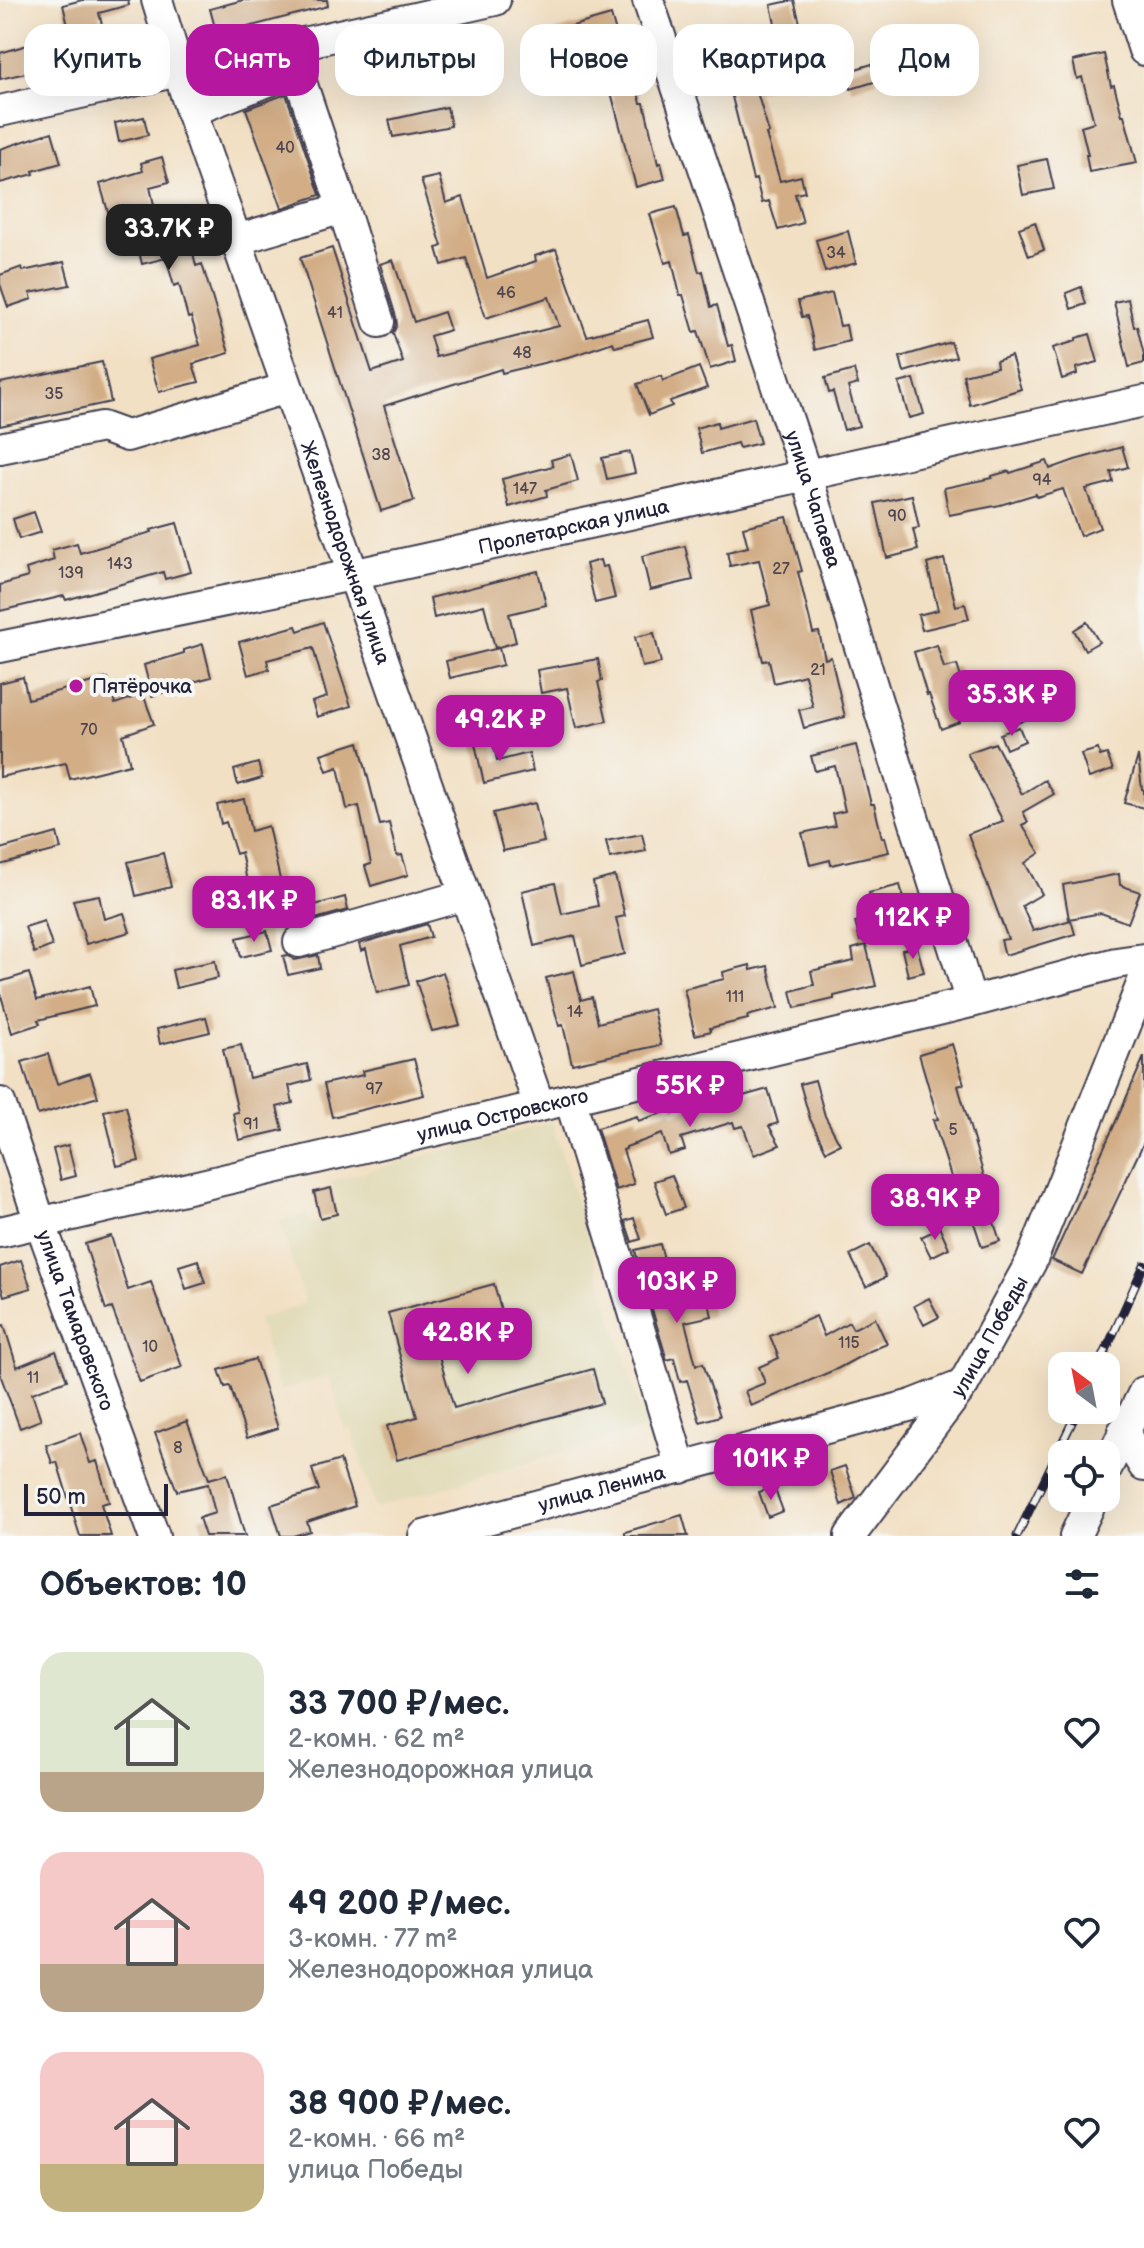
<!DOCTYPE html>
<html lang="ru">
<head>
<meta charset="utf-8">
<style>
	:root { --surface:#fff; --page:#f6f6f7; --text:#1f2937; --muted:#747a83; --accent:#b5179e }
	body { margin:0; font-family:"Balsamiq Sans",sans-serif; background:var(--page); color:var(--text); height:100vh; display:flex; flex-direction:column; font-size:30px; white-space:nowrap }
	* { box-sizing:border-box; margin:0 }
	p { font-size:26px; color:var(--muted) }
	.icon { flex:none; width:44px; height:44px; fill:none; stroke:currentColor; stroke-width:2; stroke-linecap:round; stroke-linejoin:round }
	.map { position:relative; height:1536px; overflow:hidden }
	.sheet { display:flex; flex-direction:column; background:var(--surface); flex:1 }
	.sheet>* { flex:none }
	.banner { position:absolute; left:24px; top:24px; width:1096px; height:72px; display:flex; gap:16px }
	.needle { width:52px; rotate:328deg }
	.tools { position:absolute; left:1048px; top:1352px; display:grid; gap:16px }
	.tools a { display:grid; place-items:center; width:72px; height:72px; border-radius:16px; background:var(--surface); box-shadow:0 8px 32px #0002; font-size:40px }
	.scale { position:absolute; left:24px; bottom:20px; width:144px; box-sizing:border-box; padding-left:8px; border:4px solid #22223b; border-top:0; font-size:22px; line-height:28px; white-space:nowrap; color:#22223b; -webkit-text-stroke:6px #f6f6f2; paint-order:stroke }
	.price { position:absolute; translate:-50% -68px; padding:0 18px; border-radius:16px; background:var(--accent); color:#fff; font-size:26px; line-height:52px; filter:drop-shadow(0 2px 4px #0008) }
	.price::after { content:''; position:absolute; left:50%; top:48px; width:24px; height:18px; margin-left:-12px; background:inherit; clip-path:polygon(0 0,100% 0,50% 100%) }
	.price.current { background:#222; color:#fff }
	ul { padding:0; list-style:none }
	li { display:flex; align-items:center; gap:24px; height:200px; padding:0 40px }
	li span { display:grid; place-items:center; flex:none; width:224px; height:160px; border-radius:24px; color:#555 }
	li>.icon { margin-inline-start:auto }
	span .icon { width:96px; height:96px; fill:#fffc; stroke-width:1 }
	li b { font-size:34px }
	h2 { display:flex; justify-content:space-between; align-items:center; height:96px; padding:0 40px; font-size:34px }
	.pill { padding:0 28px; border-radius:24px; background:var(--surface); box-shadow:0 8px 32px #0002; font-size:28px; line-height:72px }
	.pill.current { background:var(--accent); color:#fff }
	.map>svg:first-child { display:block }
</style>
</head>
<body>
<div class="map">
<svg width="1144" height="1536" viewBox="0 0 1144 1536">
	<rect width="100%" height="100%" fill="#f6f6f2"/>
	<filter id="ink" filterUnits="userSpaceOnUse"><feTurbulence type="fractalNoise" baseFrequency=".0125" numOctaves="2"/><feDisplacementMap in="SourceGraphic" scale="16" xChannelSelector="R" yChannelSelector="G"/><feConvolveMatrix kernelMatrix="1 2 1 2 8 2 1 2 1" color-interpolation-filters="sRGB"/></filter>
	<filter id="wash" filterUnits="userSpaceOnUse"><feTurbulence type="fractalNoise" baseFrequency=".006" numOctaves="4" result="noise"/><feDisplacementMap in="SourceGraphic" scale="32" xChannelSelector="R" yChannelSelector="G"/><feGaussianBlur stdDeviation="1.8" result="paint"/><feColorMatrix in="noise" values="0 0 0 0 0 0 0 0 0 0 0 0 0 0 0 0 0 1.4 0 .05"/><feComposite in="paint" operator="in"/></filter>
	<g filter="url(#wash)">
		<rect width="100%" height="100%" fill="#f2e0c4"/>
		<!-- built -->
		<path fill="#e2dcba" d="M552 1122 646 1428 375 1508 351 1428 345 1430 329 1376 279 1391 258 1319 305 1304 280 1221 307 1213 310 1224 340 1215 331 1181Z"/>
		<g id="blocks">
			<!-- building -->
			<path fill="#d2ad86" d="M82 0H128L129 5 99 13 108 48 92 52 89 38 72 42 63 5Z
				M243 0H327L328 6 217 35 210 9Z
				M794 0 801 27 777 33 771 5Z
				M611 15 617 36 546 57 541 35Z
				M55 37 62 67 43 72V69L0 79V53Z
				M487 38 497 74 480 79 469 44Z
				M440 48 451 89 436 93 426 52Z
				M1104 54 1111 86 1114 85 1122 115H1124L1137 163 1089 172 1086 155H1088L1081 126 1094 122 1082 77 1077 79 1073 61Z
				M758 56 766 89 757 92 769 133 766 134 780 181 801 176 805 192 795 194 803 223 778 230 769 201 762 203 756 179 753 180 724 65Z
				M386 59 390 74 366 82 362 66Z
				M872 64 877 81 851 89 846 72Z
				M631 70 641 103H644L658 164 661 163 665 179 636 187 607 77Z
				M286 94 320 195 282 208 246 109Z
				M447 107 451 126 393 137 389 120Z
				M144 117 148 135 119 142 115 123Z
				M52 132 61 163 33 171 34 174 0 183V149Z
				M162 157 169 182 150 187 162 241 189 235 196 266 202 264 229 353 193 364 199 382 159 392 149 359 200 345 191 317 188 318 179 284 174 286 166 258 142 264 134 231 127 233 122 211 109 215 100 184 143 171 141 163Z
				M1047 159 1054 189 1023 195 1017 165Z
				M439 176 446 203 463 197 487 278 536 261 535 256 556 249 587 336 648 320 653 337 615 347 613 342 572 356 502 373 501 369 384 406 414 501 381 511 300 258 332 248 372 372 403 362 393 333 397 325 396 317 380 264 393 260 414 322 444 312 450 330 430 336 436 357 559 326 549 297 486 318 466 258 442 265 437 248 442 246 421 180Z
				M676 207 684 236 689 235 699 272 703 271 711 307 717 305 728 346 732 345 736 361 710 369 698 331 694 332 683 295H680L672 261 665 263 650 214Z
				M1035 222 1044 250 1029 256 1019 228Z
				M848 231 856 263 825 272 816 240Z
				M64 262 70 285 30 293 32 299 8 307 0 284V275L22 267 23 271Z
				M1081 287 1086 304 1071 309 1066 293Z
				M832 293 840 326 846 325 849 341 815 350 807 316 802 317 798 301Z
				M1128 299 1134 327 1137 326 1144 355V363L1129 367 1114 302Z
				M1090 334 1098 362 1076 368 1077 374 1062 379 1053 348 1076 341V338Z
				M951 342 956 357 904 372 900 357Z
				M1011 356 1021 389 970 405 963 375 997 367 996 361Z
				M102 362 111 402 0 426V383Z
				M699 367 707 388 670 401 672 406 649 415 637 384 661 376 663 381Z
				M854 370 858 384 848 387 859 426 844 430 833 392 829 393 825 378Z
				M914 379 924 414 909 418 899 383Z
				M753 418 760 443 739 448 737 443 702 453 696 428 717 422 718 428Z
				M1122 447 1128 467 1111 472 1113 482 1086 489 1100 528 1080 536 1063 489 1037 497 1036 494 1000 505 949 515 944 488 992 478V476L1009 471 1010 473 1047 461 1050 469 1075 460Z
				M630 452 635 473 607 479 602 458Z
				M571 454 578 481 546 490 547 496 509 507 502 479 553 466 551 460Z
				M912 495 919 528 913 529 918 550 887 558 875 503Z
				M34 512 41 532 19 539 13 519Z
				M787 517 802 571 798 572 813 633 819 632 825 659 831 657 845 717 804 728 799 710 813 707 805 675 774 683 769 660 763 661 751 610 770 605 759 560 730 566 727 552 748 547 743 527Z
				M177 523 191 572 165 579 163 572 66 600 64 596 0 611V585L28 577 26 569 54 560 52 550 77 543 80 553 152 532 151 530Z
				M685 546 693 580 650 590 642 556Z
				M944 559 956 606 965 604 969 619 922 630 918 615 938 610 927 564Z
				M600 560 602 567 607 566 615 598 595 603 586 564Z
				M538 571 546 605 509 614 516 642 495 648 484 605 434 618 430 598Z
				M323 622 351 706 317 717 312 702 327 697 313 648 267 660 269 669 248 675 239 642 296 626 298 631Z
				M1087 622 1099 642 1085 650 1074 630Z
				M654 633 661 663 642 667 635 637Z
				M203 644 211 677 168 689V691L152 696 144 665 184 653V650Z
				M937 645 944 668 957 665 968 701 955 706 960 722 941 729 929 694 927 695 914 652Z
				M499 648 503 665 450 678 446 661Z
				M598 659 602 681 598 682 607 721 576 728 567 688 541 693 537 670Z
				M23 677 28 699 108 678 115 704 143 694 154 724 123 735 130 764 70 779 66 763 0 777V683Z
				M1035 690 1044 712 1008 727 1000 704Z
				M1019 727 1025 741 1006 749 1000 734Z
				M493 739 497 761 529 753 533 771 484 783 475 744Z
				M359 742 380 825 389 823 397 856 402 855 408 875 371 886 365 866 371 864 359 806 347 809 338 767 327 771 321 754Z
				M995 743 1022 794 1045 780 1054 794 1023 812 1028 822 1022 825 1040 853 1025 863 1042 894 1022 906 1033 931 1071 920 1075 934 1005 955 1001 940 1008 939 968 834 1003 821 967 753Z
				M856 745 871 804H874L882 838 885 837 889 852 831 865 830 860 810 865 802 833 835 826 832 814 845 811 835 766 815 771 811 756Z
				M1098 749 1100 756 1107 754 1113 770 1089 778 1081 754Z
				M1138 756 1142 789 1144 790V808L1124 803Z
				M258 763 262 778 238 785 234 770Z
				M244 799 251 831 268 826 281 884 249 891 241 852 236 854 226 822 221 824 217 805Z
				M535 803 544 842 503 851 493 813Z
				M57 833 61 849 0 865V849Z
				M642 834 646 851 610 858 606 841Z
				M163 853 171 887 136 896 128 862Z
				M1119 874 1120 885 1140 892 1128 923 1101 913 1069 919 1063 885Z
				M615 876 625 916 616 918 625 954 582 965 575 936 534 946 522 891 555 883 562 914 598 906 593 882Z
				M900 885 905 903 873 911 869 893Z
				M99 895 104 919 124 913 130 932 86 944 73 900Z
				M345 897 348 910 315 919 311 906Z
				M879 917 883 935 860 941 855 922Z
				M44 921 52 946 34 953 25 927Z
				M427 924 431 937 400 946 409 985 377 993 366 949 361 951 359 944Z
				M267 931 272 950 241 957 237 938Z
				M866 945 876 986 834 996V999L795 1008 791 991 814 985 811 971 854 961 852 949Z
				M917 946 924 972 908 976 902 950Z
				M287 955 295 960 318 955 320 968 288 975 283 956Z
				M215 961 218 978 176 988 172 970Z
				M750 965 751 970 768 966 778 1008 747 1016 748 1019 710 1028 711 1031 695 1035 684 989 724 979 723 972Z
				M574 971 581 1000 592 997 598 1023 653 1009 661 1045 572 1064 563 1025 559 1026 546 978Z
				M443 972 460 1025 432 1031 416 981Z
				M29 973 37 1000 90 986 95 1006 38 1020 40 1024 12 1033 0 992V982Z
				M206 1017 210 1032 160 1044 157 1029Z
				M952 1044 964 1084 958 1086 984 1176 954 1186 933 1120 938 1119 919 1054Z
				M241 1045 249 1078 307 1064 311 1080 289 1086 293 1103 277 1107 283 1130 239 1140 233 1113 238 1112 223 1049Z
				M48 1054 57 1084 90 1073 98 1097 38 1115 22 1062Z
				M1144 1057V1142L1082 1274 1052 1260 1118 1117Z
				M414 1059 424 1095 332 1117 324 1084 363 1075 362 1071Z
				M815 1080 825 1116 840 1144 826 1151 810 1119 800 1084Z
				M768 1089 778 1123 769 1126 780 1145 754 1155 743 1126 735 1128 733 1122 681 1138 685 1150 669 1155 662 1134 626 1147V1149L623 1150 634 1184 616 1190 597 1128 637 1116 638 1121 672 1110 673 1114 703 1104 704 1107Z
				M126 1106 139 1161 117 1166 104 1111Z
				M68 1145 76 1176 61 1180 53 1149Z
				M672 1175 684 1208 666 1214 654 1181Z
				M331 1188 337 1214 320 1218 314 1192Z
				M990 1210 1000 1241 982 1247 972 1217Z
				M634 1218 641 1239 632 1242 625 1221Z
				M940 1228 949 1248 931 1257 921 1237Z
				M111 1236 128 1290 151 1282 182 1367 140 1382 112 1308 106 1310 85 1244Z
				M660 1244 668 1275 685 1272 692 1304 708 1300 712 1316 685 1322 696 1365 703 1363 720 1416 700 1422 687 1380 680 1382 674 1358 667 1360 639 1265 635 1250Z
				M870 1245 886 1277 866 1287 850 1255Z
				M21 1260 31 1288 4 1296 0 1283V1267Z
				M198 1260 205 1283 186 1289 179 1266Z
				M494 1284 508 1337 439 1356 454 1408 593 1369 602 1403 397 1460 387 1426 417 1417 388 1313Z
				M929 1298 939 1317 924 1325 914 1306Z
				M816 1316 824 1336 849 1322 853 1329 875 1318 887 1344 870 1351 839 1368 751 1406 745 1391 765 1383 759 1367 779 1358 770 1336Z
				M4 1325 17 1367 56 1351 67 1380 32 1393 41 1420 20 1428 0 1374V1326Z
				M255 1359 278 1428 247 1438 230 1386 225 1387 219 1370Z
				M187 1421 209 1479 227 1474 245 1536H205L199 1518 215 1513 208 1484 177 1491 155 1433Z
				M80 1433 90 1463 97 1461 109 1502 101 1504 111 1536H80L57 1462 52 1463 46 1445Z
				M340 1460 355 1506 307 1522 310 1531 293 1536H281L271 1505 319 1490 312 1469Z
				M845 1466 856 1498 841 1505 830 1471Z
				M774 1487 783 1511 768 1517 759 1492Z
				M682 1515 688 1536H625V1532Z"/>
		</g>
	</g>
	<g filter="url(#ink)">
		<use href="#blocks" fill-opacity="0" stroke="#413e50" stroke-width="2"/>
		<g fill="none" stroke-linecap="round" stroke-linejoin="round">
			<defs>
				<g id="minor">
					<path id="s1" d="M157 0 191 111 539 1105"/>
					<path id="s2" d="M648 0 806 474 971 1002"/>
					<path d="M1128 0 1144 50"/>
					<path d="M0 111 495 0"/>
					<path d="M191 111 281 76C292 75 296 76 302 85L343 208"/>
					<path d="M236 240 343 208 379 322"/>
					<path d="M0 448 102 427 127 436 287 388"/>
					<path id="s3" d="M0 647 352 575 1144 401"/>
					<path d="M299 942 465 895"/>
					<path d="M570 1099 681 1468"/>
					<path id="s4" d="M0 1103 40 1222 154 1536"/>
					<path id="s5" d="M0 1232 570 1099 971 1002 1116 963 1144 959"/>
					<path d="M1123 1432 1144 1466"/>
					<path d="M1106 1469 1144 1392"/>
					<path id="s6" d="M424 1536 912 1405 963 1385"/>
					<path id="s7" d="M850 1536 963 1385 1031 1262 1144 979"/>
					<path d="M1075 1536 1093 1498"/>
				</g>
			</defs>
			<!-- minor casing -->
			<use href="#minor" stroke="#413e50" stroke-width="34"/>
			<!-- minor -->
			<use href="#minor" stroke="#fff" stroke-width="30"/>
			<defs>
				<path id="rail" d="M1099 1366 1144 1265
					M1017 1536 1078 1410"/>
			</defs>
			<!-- rail casing -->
			<use href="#rail" stroke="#22223b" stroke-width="9"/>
			<!-- rail -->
			<use href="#rail" stroke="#f6f6f2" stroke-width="6" stroke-dasharray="18" stroke-linecap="butt"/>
		</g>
	</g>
	<!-- markers -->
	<circle fill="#b5179e" stroke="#f6f6f2" stroke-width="3" cx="76" cy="686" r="8"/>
	<g text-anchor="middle" stroke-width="8" stroke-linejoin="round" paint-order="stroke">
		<!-- number labels -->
		<g font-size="16" fill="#4e454e">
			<text x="285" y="153">40</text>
			<text x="836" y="258">34</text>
			<text x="506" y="298">46</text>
			<text x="335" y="318">41</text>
			<text x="522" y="358">48</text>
			<text x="54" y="399">35</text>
			<text x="381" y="460">38</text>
			<text x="1042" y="485">94</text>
			<text x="525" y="494">147</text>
			<text x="897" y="521">90</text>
			<text x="120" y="569">143</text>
			<text x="781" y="574">27</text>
			<text x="71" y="578">139</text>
			<text x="818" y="675">21</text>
			<text x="89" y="735">70</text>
			<text x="735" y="1002">111</text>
			<text x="575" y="1017">14</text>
			<text x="374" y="1094">97</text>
			<text x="251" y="1129">91</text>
			<text x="953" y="1135">5</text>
			<text x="849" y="1348">115</text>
			<text x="150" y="1352">10</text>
			<text x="33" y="1383">11</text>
			<text x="178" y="1453">8</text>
		</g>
		<!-- street labels -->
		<g font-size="20" fill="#22223b" stroke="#f6f6f2">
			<text dy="7" stroke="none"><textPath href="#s2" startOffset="526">улица Чапаева</textPath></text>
			<text dy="7" stroke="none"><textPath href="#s3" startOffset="586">Пролетарская улица</textPath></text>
			<text dy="7" stroke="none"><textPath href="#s1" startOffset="584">Железнодорожная улица</textPath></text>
			<text dy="7" stroke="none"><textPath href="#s5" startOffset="516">улица Островского</textPath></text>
			<text dy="7" stroke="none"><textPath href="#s4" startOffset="230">улица Тамаровского</textPath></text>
			<text dy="7" stroke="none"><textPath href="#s7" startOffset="244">улица Победы</textPath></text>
			<text dy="7" stroke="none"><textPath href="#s6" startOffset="184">улица Ленина</textPath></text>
		</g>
		<!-- poi labels -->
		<g font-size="20" fill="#22223b" stroke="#f6f6f2" text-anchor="start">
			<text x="92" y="693">Пятёрочка</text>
		</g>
	</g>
</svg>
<div class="tools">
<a><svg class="needle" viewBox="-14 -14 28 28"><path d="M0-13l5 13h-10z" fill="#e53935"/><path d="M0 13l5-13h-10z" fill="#747a83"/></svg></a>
<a><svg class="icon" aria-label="locate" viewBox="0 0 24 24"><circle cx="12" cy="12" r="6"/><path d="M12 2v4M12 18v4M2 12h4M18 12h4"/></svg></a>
</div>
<div class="scale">50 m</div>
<b class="price current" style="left:169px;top:272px">33.7K ₽</b>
<b class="price" style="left:1012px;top:738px">35.3K ₽</b>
<b class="price" style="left:500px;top:763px">49.2K ₽</b>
<b class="price" style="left:254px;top:944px">83.1K ₽</b>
<b class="price" style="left:913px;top:961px">112K ₽</b>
<b class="price" style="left:690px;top:1129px">55K ₽</b>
<b class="price" style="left:935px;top:1242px">38.9K ₽</b>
<b class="price" style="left:677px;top:1325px">103K ₽</b>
<b class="price" style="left:468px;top:1376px">42.8K ₽</b>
<b class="price" style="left:771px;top:1502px">101K ₽</b>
<div class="banner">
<a class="pill">Купить</a>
<a class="pill current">Снять</a>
<a class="pill">Фильтры</a>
<a class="pill">Новое</a>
<a class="pill">Квартира</a>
<a class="pill">Дом</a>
</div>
</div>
<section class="sheet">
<h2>Объектов: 10<svg class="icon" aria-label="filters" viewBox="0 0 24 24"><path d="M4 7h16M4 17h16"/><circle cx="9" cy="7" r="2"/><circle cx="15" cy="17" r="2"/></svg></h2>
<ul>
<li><span style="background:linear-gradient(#dfe7d0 75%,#b9a48a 0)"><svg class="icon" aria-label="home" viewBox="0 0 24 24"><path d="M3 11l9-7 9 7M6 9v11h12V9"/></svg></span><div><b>33 700 ₽/мес.</b><p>2-комн. · 62 m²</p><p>Железнодорожная улица</p></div><svg class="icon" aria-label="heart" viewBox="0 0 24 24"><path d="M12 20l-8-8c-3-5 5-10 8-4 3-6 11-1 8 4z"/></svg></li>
<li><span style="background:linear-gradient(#f6c9c9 70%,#b9a48a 0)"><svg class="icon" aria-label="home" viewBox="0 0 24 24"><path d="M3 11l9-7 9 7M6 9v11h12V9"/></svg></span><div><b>49 200 ₽/мес.</b><p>3-комн. · 77 m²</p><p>Железнодорожная улица</p></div><svg class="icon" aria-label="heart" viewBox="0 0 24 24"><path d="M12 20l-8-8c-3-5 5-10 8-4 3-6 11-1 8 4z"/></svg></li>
<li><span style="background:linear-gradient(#f6c9c9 70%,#c2b280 0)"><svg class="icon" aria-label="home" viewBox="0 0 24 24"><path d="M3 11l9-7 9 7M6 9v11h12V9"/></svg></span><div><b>38 900 ₽/мес.</b><p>2-комн. · 66 m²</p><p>улица Победы</p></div><svg class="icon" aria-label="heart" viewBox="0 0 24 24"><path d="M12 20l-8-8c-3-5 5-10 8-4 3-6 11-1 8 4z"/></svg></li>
</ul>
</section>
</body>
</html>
